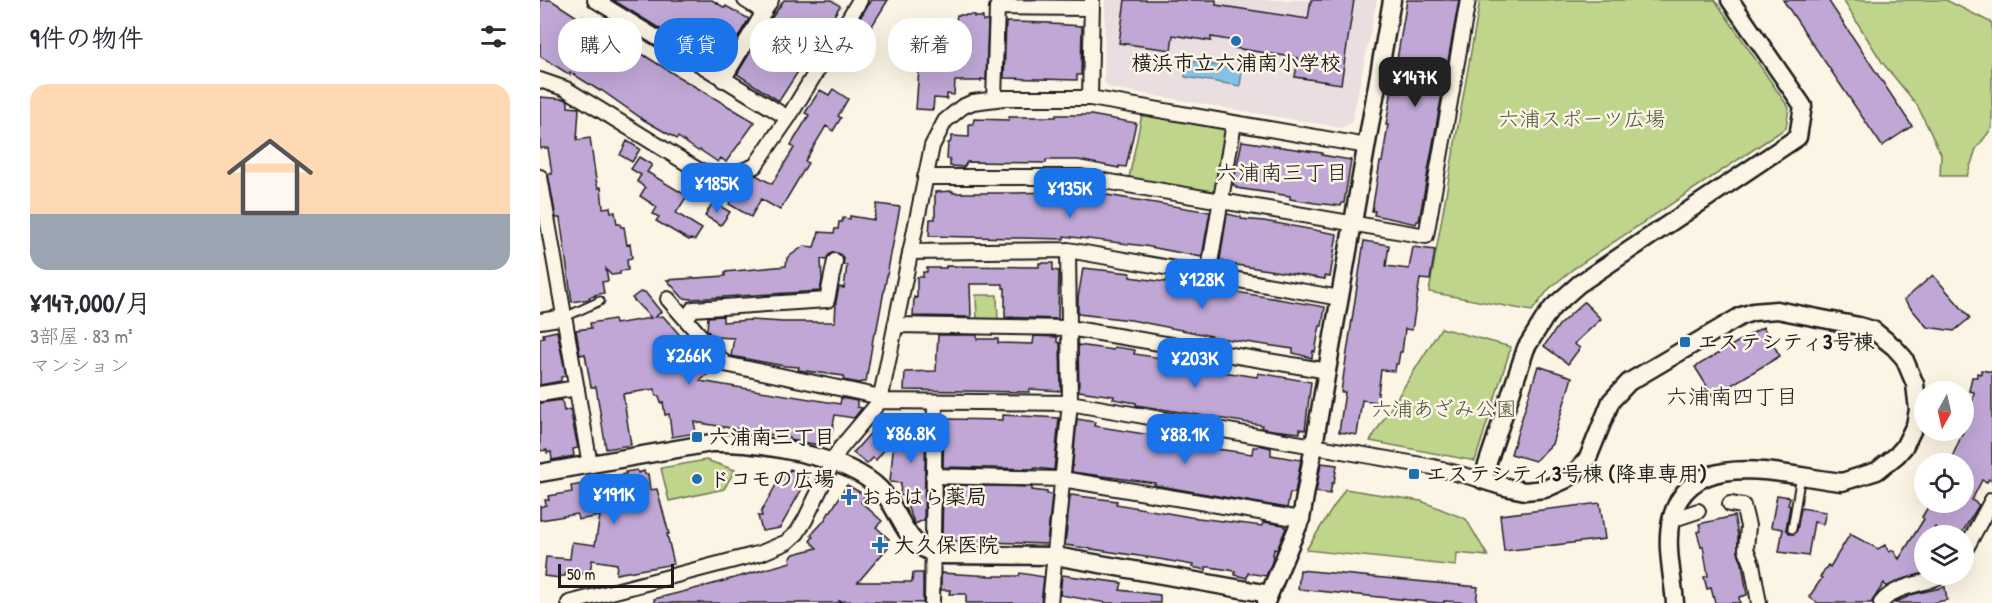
<!DOCTYPE html>
<html lang="ja">
<head>
<meta charset="utf-8">
<style>
	:root { --surface:#fff; --page:#f7f7f7; --text:#2b2b33; --muted:#7c7c81; --accent:#1a73e8 }
	body { margin:0; font-family:"Patrick Hand","Klee One",sans-serif; background:var(--page); color:var(--text); height:100vh; display:flex; flex-direction:column; font-size:22px; white-space:nowrap }
	* { box-sizing:border-box; margin:0 }
	p { font-size:20px; color:var(--muted) }
	.icon { flex:none; width:33px; height:33px; fill:none; stroke:currentColor; stroke-width:2; stroke-linecap:round; stroke-linejoin:round }
	.map { position:relative; flex:1; overflow:hidden }
	.side { display:flex; flex-direction:column; background:var(--surface); width:540px }
	.side>* { flex:none }
	.top-card { position:absolute; left:18px; top:18px; width:570px; height:54px; display:flex; gap:12px }
	.needle { width:39px; rotate:188deg }
	.tools { position:absolute; left:1374px; top:381px; display:grid; gap:12px }
	.tools a { display:grid; place-items:center; width:60px; height:60px; border-radius:50%; background:var(--surface); box-shadow:0 6px 24px #0002; font-size:30px }
	.scale { position:absolute; left:18px; bottom:15px; width:116px; box-sizing:border-box; padding-left:6px; border:3px solid #1c1c1c; border-top:0; font-size:16px; line-height:21px; white-space:nowrap; color:#1c1c1c; -webkit-text-stroke:4px #fcf5e5; paint-order:stroke }
	.price { position:absolute; translate:-50% -51px; padding:0 14px; border-radius:12px; background:var(--accent); color:#fff; font-size:20px; line-height:39px; filter:drop-shadow(0 2px 3px #0008) }
	.price::after { content:''; position:absolute; left:50%; top:36px; width:18px; height:14px; margin-left:-9px; background:inherit; clip-path:polygon(0 0,100% 0,50% 100%) }
	.price.on { background:#222; color:#fff }
	ul { padding:0; list-style:none }
	li { display:grid; align-content:center; gap:12px; height:318px; padding:0 30px }
	li span { display:grid; place-items:center; height:186px; border-radius:18px; color:#555 }
	li>.icon { margin-inline-start:auto }
	span .icon { width:108px; height:108px; fill:#fffc; stroke-width:1 }
	li b { font-size:26px }
	h2 { display:flex; justify-content:space-between; align-items:center; height:72px; padding:0 30px; font-size:26px }
	.pill { padding:0 21px; border-radius:24px; background:var(--surface); box-shadow:0 6px 24px #0002; font-size:21px; line-height:54px }
	.pill.on { background:var(--accent); color:#fff }
	main { display:flex; flex:1; min-height:0 }
	.map>svg:first-child { display:block }
</style>
</head>
<body>
<main>
<section class="side">
<h2>9件の物件<svg class="icon" aria-label="filters" viewBox="0 0 24 24"><path d="M4 7h16M4 17h16"/><circle cx="9" cy="7" r="2"/><circle cx="15" cy="17" r="2"/></svg></h2>
<ul>
<li><span style="background:linear-gradient(#ffd9b3 70%,#9aa5b1 0)"><svg class="icon" aria-label="home" viewBox="0 0 24 24"><path d="M3 11l9-7 9 7M6 9v11h12V9"/></svg></span><div><b>¥147,000/月</b><p>3部屋 · 83 m²</p><p>マンション</p></div></li>
</ul>
</section>
<div class="map">
<svg width="1452" height="603" viewBox="0 0 1452 603">
	<rect width="100%" height="100%" fill="#fcf5e5"/>
	<filter id="ink" filterUnits="userSpaceOnUse"><feTurbulence type="fractalNoise" baseFrequency=".0167" numOctaves="2"/><feDisplacementMap in="SourceGraphic" scale="12" xChannelSelector="R" yChannelSelector="G"/><feConvolveMatrix kernelMatrix="1 2 1 2 8 2 1 2 1" color-interpolation-filters="sRGB"/></filter>
	<g filter="url(#ink)">
		<!-- built -->
		<path fill="#eadee0" d="M565 0H837L812 122 802 128 570 88 564 82Z"/>
		<!-- green -->
		<path fill="#bfd58b" stroke="#6e7854" stroke-width="1.5" d="M940 0H1175L1249 108 1246 128 1033 269 1009 289 992 311 889 292Z
			M1303 0H1406L1452 23V128L1436 149 1427 176H1400L1401 154 1377 105 1342 62Z
			M602 114 690 129 680 194 589 178Z
			M436 295H457L458 322 437 321Z
			M901 328 971 347 935 461 830 441Z
			M166 460 195 470 184 489 129 501 121 468Z
			M805 489 881 501 926 519 948 556 917 553 916 566 766 550Z"/>
		<!-- water -->
		<path fill="#84c1e4" stroke="#5a7f94" stroke-width="1.5" d="M648 60 702 70 700 86 645 77Z"/>
		<!-- building -->
		<path fill="#c0a7d6" stroke="#1c1c1c" stroke-width="1.5" d="M0 0H11L40 19 42 16 137 76 215 122 186 162 181 158 178 162 160 150 158 151 138 137 137 139 104 120 61 90 60 91 30 72V75L0 56Z
			M73 0H172L185 8 186 6 209 19 181 65H179Z
			M244 0H291L300 6 261 70H259L239 101 197 74 224 29Z
			M331 0H348L327 34 315 26Z
			M585 0H676V5L768 19 771 0H814L801 84 755 77 758 58 694 48 695 41 671 37V41L633 35 631 50 579 43Z
			M867 0H919L879 221H877L876 224 834 215 835 211H832L840 162H842L848 125H846Z
			M1243 0H1288L1372 126 1342 146Z
			M417 15H434V17H443V21H448L446 80 441 79V81H415L414 95 407 94V99L394 98 393 110 376 109 382 27 394 25V21H416Z
			M466 22 511 23V24L542 26 541 75H537V80L464 78Z
			M293 89 308 99 298 116 301 118 293 131 286 126 265 161 268 163 240 210 221 199 211 217 189 204 195 192 201 196 213 176 216 175 232 184 254 148 251 145 269 115 265 113 280 90 289 95Z
			M0 97 25 99 28 101V107L39 108 37 140 50 138 56 180 58 188 61 187 63 208 70 207 71 212H75L77 224H80L81 227H84L87 245 90 244 92 258 87 259 88 270 80 271V274L71 275 66 269 68 281 62 282 64 293 55 295 56 296 49 297 50 299 32 302 20 218H16L8 174H12L8 148H0Z
			M516 115H551L596 123 586 167 579 166V168L538 160H506V163L427 162 424 167 410 166V159H407L408 143H410L412 136 429 137V124H433L434 119 469 120V117H516Z
			M87 141 100 149 92 162 80 155Z
			M702 141 782 153V155L811 160 804 203H802L801 206 775 203 750 199V196L696 188V186L693 185Z
			M99 157 112 165 107 172 147 196 136 213 162 229 155 240 150 239 149 240 116 221 119 217 113 214 117 207 100 196 105 188 97 181 101 175 91 169Z
			M538 188 555 192V193L670 212 662 257 605 246 524 236V239L389 236 390 219H395V192L413 191V193H477L510 192V189Z
			M173 202 190 212 181 225 165 216Z
			M337 204 360 207 336 333H334L326 382H321L320 383 303 380 304 376 258 370 259 367 245 366 191 356 194 338 173 337 167 330 168 317 183 316V322L210 320 243 322H295L296 302 299 287 304 288 307 265H303L304 259 300 254 293 252 288 256 286 260 281 259 282 280 280 291 152 299 143 298 127 280 185 276V272L246 266 247 258 264 246 274 247 279 232 294 233 295 229H298L299 222H302L303 218 310 219V216L334 220Z
			M687 214 701 217V219L724 221 797 234 790 277 785 276V279L684 263V261L680 260Z
			M824 241 849 245 846 266 869 269 873 247 895 250 890 280 880 279 872 330 865 329 862 352H860L858 364H856L855 371 841 370 837 402 822 400 817 435 799 432 805 392H801Z
			M499 263H513V270L519 271 518 319 465 317V288H463V284H430L431 317 373 316 374 297 377 298V277H383V272H387V268H406V266L499 267Z
			M543 268 590 273V277L625 282 626 280 785 307 782 326H780L779 330 775 352 773 351 772 358 753 353V349L672 337V336L591 320 538 314V298Z
			M1393 275 1430 318 1414 331 1387 327 1364 300Z
			M100 292H105L121 312 115 317 123 316 154 351 157 349 175 368 160 381 300 404 301 398 317 401V407L322 408 314 418 295 415 290 442 285 441V446L250 440V438L154 422 156 433 132 437 129 414 125 415 123 402 121 403 119 396H116L115 389 83 394 91 445 66 449 56 387H51L45 354 40 355 36 330 51 328 50 323 74 319 75 324 111 318 92 298Z
			M1044 302 1061 319 1034 344 1040 348 1028 364 1004 346 1019 325Z
			M1223 327 1240 356 1173 396 1155 367Z
			M17 331 26 376 21 377V381L0 385V338L4 337 3 334Z
			M398 335H437V339H458V343L493 344 494 336 517 337V342L520 343 521 391 489 389V392L364 390 365 372 396 371Z
			M538 345 573 350 574 347 595 350 594 354 674 366V368L683 370V372L717 377 718 373 771 382 765 430 760 429V433L733 430 721 428 722 425 596 405V403L573 399 574 396 539 391Z
			M998 366 1032 377 1012 444 995 461 971 454Z
			M1441 370 1452 372V481L1449 479 1447 482 1442 480 1432 500 1439 505 1420 536H1407L1395 527 1390 536H1384V573L1360 580 1346 587 1344 583 1331 603H1278L1269 597 1282 578 1280 577 1288 565 1290 567 1310 534 1338 549 1345 545 1349 552 1353 550 1359 559 1384 519 1382 517 1391 502H1424V464H1409L1430 416 1434 392 1429 391 1432 377H1437V373L1441 374Z
			M22 400 24 411 30 409 38 448 33 449 34 456 12 460 11 452 7 453V450L0 451V403Z
			M463 415 519 418 514 470 495 468 494 469 403 467 404 419 463 420Z
			M356 418H386L384 520 375 524 362 495H360L361 483 350 482Z
			M537 419 555 422 554 426 654 442V440L677 443V449L712 454 713 447H718L719 445 731 448V455L761 460 755 493H750L747 508 614 485 615 483 532 472Z
			M334 429 350 443 336 460 333 458 327 464 313 453Z
			M781 463 797 465 794 483H792L790 494 776 492Z
			M250 469 268 478 240 528 222 531 218 516H222L221 512 242 474 246 476Z
			M97 470 98 473 104 471 105 474H108L110 490 117 489 129 534H127L134 564 76 574 77 564 52 560 50 572 46 571 45 574 26 572 25 576H20V578L4 576 6 557 30 559 32 542 55 545 60 516 38 520 37 514 0 520V507L6 505 5 500H9L8 496 32 492 31 486 62 481V478L86 474 85 472Z
			M307 485 325 495 321 502 342 521 336 527 349 539 346 543 349 546 318 582H372L373 573H383V603L299 601 301 603H115L114 599 166 586 251 562 250 558 254 554 277 548 270 541 273 537 271 535 284 521 290 511H291Z
			M403 485 492 487V490L507 492V494L512 495 507 544 415 541V540L402 539Z
			M531 495 577 501 576 504 650 517 722 526 723 522 744 525 746 528 737 550 734 549 732 562 726 576 708 573 707 578 695 575V571L670 567H666V570L652 567 653 565 619 559 525 545 530 497Z
			M1237 495 1250 497 1248 505 1250 506 1246 529 1251 534H1254L1257 530 1261 508 1286 512 1283 524 1274 522 1268 556 1239 552 1243 529 1231 527Z
			M1060 503 1065 539 964 551 960 515Z
			M1194 516 1198 535V552L1202 563 1207 595 1199 597 1200 603H1175L1171 588 1167 589 1164 577 1168 576 1163 546 1161 547 1157 532 1161 531 1159 524Z
			M760 570 938 587 936 603 904 601V603H900L758 589Z
			M401 573 453 576H479L480 573 504 577 501 603H426V594H409L410 590H401Z
			M522 575 582 583 580 590 620 595V603H567L520 595Z
			M1405 587 1407 600 1391 603H1354L1374 594Z"/>
		<g fill="none" stroke-linecap="round" stroke-linejoin="round">
			<defs>
				<path id="service" d="M25 317 60 301
					M1252 529 1261 475"/>
				<path id="minor" d="M55 0 248 118
					M205 0 224 12
					M0 80 26 89 158 170 175 175 189 176 215 166 248 118 320 0
					M183 80 231 0
					M550 98 552 1
					M454 99 457 7 552 8
					M0 177 50 465
					M385 177H541L886 236 928 0
					M370 252 528 250 800 298
					M668 275 694 123
					M128 299 185 364 341 397
					M146 319 153 309 287 300 295 261
					M0 321 25 317
					M355 325 529 328 788 371
					M0 394 37 388
					M340 401 530 403 893 467 942 480
					M393 476 522 479 761 519
					M1190 504 1203 506 1208 526 1206 549 1212 564 1219 603
					M1131 520 1158 511
					M1424 552 1452 500
					M29 603 221 553 247 542 257 533 265 520 299 450 340 401 392 146 405 121 422 107 433 102 464 98H550L827 146
					M392 603 395 402
					M510 603 530 403 528 250
					M1341 603C1357 583 1385 586 1404 574"/>
				<path id="tertiary" d="M0 473 171 443C217 442 307 455 340 489 362 512 363 546 399 555L515 556 729 594
					M726 602 761 519 852 0
					M1135 603C1133 577 1125 546 1131 520 1150 443 1248 477 1302 482L1337 471 1357 455 1364 447 1375 425 1378 410 1375 384 1364 358 1354 347 1333 330 1319 326 1237 310 1213 312 1201 316 1089 382 1071 401 1048 458 1034 474 1025 480 1005 489 985 491 965 487 942 480 986 348 1004 319 1013 307 1039 284 1258 137 1263 106 1190 0"/>
			</defs>
			<!-- service casing -->
			<use href="#service" stroke="#1c1c1c" stroke-width="11"/>
			<!-- minor casing -->
			<use href="#minor" stroke="#1c1c1c" stroke-width="18"/>
			<!-- tertiary casing -->
			<use href="#tertiary" stroke="#1c1c1c" stroke-width="21"/>
			<!-- service -->
			<use href="#service" stroke="#fcf5e5" stroke-width="7"/>
			<!-- minor -->
			<use href="#minor" stroke="#fcf5e5" stroke-width="14"/>
			<!-- tertiary -->
			<use href="#tertiary" stroke="#fcf5e5" stroke-width="16"/>
		</g>
	</g>
	<!-- markers -->
	<g fill="#1f6fb2" stroke="#fcf5e5" stroke-width="2">
		<circle cx="696" cy="41" r="6"/>
		<rect x="1139" y="336" width="12" height="12" rx="3"/>
		<rect x="151" y="431" width="12" height="12" rx="3"/>
		<rect x="868" y="468" width="12" height="12" rx="3"/>
		<circle cx="157" cy="479" r="6"/>
		<path d="M306 488h6v6h6v6h-6v6h-6v-6h-6v-6h6z"/>
		<path d="M337 536h6v6h6v6h-6v6h-6v-6h-6v-6h6z"/>
	</g>
	<g text-anchor="middle" stroke-width="5" stroke-linejoin="round" paint-order="stroke">
		<!-- poi labels -->
		<g font-size="21" font-weight="bold" fill="#1c1c1c" stroke="#fcf5e5" text-anchor="start">
			<text x="696" y="70" text-anchor="middle">横浜市立六浦南小学校</text>
			<text x="1157" y="349">エステシティ3号棟</text>
			<text x="169" y="444">六浦南三丁目</text>
			<text x="886" y="481">エステシティ3号棟 (降車専用)</text>
			<text x="169" y="486">ドコモの広場</text>
			<text x="321" y="504">おおはら薬局</text>
			<text x="354" y="552">大久保医院</text>
		</g>
		<!-- park labels -->
		<g font-size="21" fill="#4d543d" stroke="#fcf5e5">
			<text x="1042" y="126">六浦スポーツ広場</text>
			<text x="904" y="416">六浦あざみ公園</text>
		</g>
		<!-- neighbourhood labels -->
		<g font-size="22" fill="#1c1c1c" stroke="#fcf5e5">
			<text x="742" y="180">六浦南三丁目</text>
			<text x="1192" y="404">六浦南四丁目</text>
		</g>
	</g>
</svg>
<div class="tools">
<a><svg class="needle" viewBox="-14 -14 28 28"><path d="M0-13l5 13h-10z" fill="#e53935"/><path d="M0 13l5-13h-10z" fill="#7c7c81"/></svg></a>
<a><svg class="icon" aria-label="locate" viewBox="0 0 24 24"><circle cx="12" cy="12" r="6"/><path d="M12 2v4M12 18v4M2 12h4M18 12h4"/></svg></a>
<a><svg class="icon" aria-label="layers" viewBox="0 0 24 24"><path d="M12 4l9 5-9 5-9-5zM3 14l9 5 9-5"/></svg></a>
</div>
<div class="scale">50 m</div>
<b class="price on" style="left:875px;top:108px">¥147K</b>
<b class="price" style="left:177px;top:214px">¥185K</b>
<b class="price" style="left:530px;top:219px">¥135K</b>
<b class="price" style="left:662px;top:310px">¥128K</b>
<b class="price" style="left:149px;top:386px">¥266K</b>
<b class="price" style="left:655px;top:389px">¥203K</b>
<b class="price" style="left:371px;top:464px">¥86.8K</b>
<b class="price" style="left:645px;top:465px">¥88.1K</b>
<b class="price" style="left:74px;top:525px">¥191K</b>
<div class="top-card">
<a class="pill">購入</a>
<a class="pill on">賃貸</a>
<a class="pill">絞り込み</a>
<a class="pill">新着</a>
</div>
</div>
</main>
</body>
</html>
